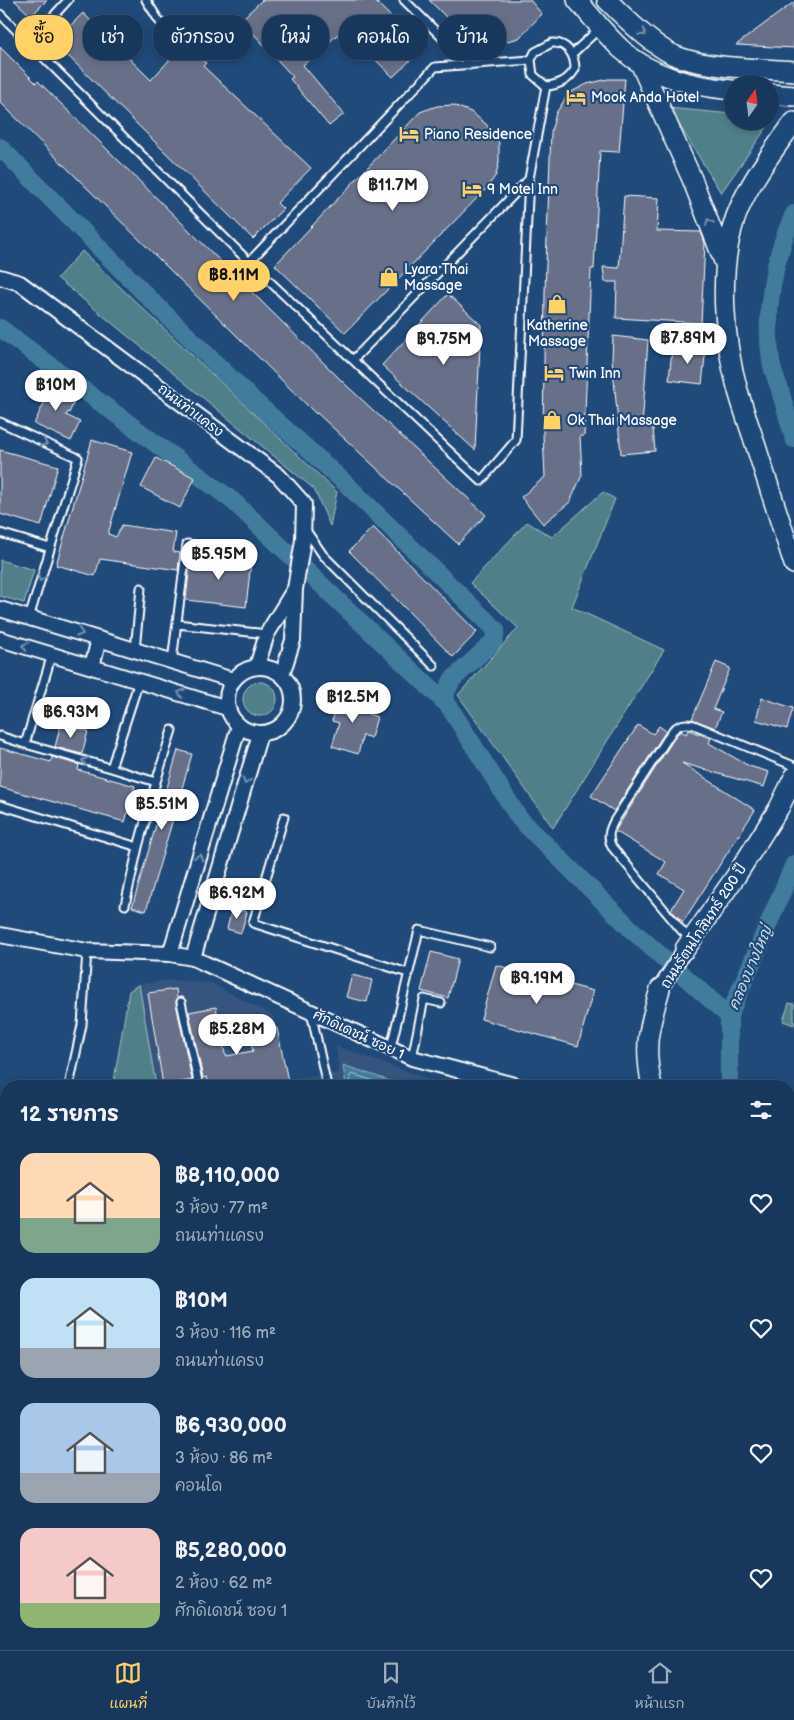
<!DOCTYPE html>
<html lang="th">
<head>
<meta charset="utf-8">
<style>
	:root { --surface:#17385c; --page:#244365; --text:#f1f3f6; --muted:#9eacbb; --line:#365272; --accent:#ffd166 }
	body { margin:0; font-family:"Balsamiq Sans","Playpen Sans Thai",sans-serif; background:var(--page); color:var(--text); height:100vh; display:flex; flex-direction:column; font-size:19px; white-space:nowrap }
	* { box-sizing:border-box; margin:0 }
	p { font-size:16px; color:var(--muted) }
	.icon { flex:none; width:28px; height:28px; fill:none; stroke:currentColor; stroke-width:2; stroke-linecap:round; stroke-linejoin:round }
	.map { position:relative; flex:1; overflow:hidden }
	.drawer { position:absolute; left:0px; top:1080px; width:795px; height:570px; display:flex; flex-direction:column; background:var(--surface); border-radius:20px 20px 0 0; box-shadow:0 2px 8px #0003,0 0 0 1px var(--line) }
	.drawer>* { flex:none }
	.banner { position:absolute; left:15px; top:15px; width:500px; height:45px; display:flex; gap:10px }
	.needle { width:32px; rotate:14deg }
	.controls { position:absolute; left:724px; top:75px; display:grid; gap:10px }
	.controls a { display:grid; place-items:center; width:55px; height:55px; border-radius:50%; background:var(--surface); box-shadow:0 2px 8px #0003,0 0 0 1px var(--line); font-size:25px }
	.price { position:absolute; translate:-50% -42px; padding:0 11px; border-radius:18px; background:#fff; color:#222; font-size:16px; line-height:32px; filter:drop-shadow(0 1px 2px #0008) }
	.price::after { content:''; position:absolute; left:50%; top:30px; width:15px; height:11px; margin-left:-8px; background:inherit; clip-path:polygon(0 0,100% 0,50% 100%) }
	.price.active { background:var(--accent); color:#111 }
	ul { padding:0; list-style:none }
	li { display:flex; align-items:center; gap:15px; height:125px; padding:0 20px }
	li span { display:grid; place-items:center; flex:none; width:140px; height:100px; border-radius:15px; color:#555 }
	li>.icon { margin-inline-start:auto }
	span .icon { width:60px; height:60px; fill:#fffc; stroke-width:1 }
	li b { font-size:21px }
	h2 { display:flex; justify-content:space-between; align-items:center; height:60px; padding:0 20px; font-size:21px }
	.tag { padding:0 18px; border-radius:20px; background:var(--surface); box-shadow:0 2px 8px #0003,0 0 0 1px var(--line); font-size:18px; line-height:45px }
	.tag.active { background:var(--accent); color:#111 }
	.dock { display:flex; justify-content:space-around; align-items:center; height:70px; border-top:1px solid var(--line); background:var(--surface); font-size:14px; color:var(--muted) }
	.dock a { display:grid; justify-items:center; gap:2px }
	.dock .active { color:var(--accent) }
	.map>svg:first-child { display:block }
</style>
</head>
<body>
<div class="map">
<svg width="794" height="1650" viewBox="0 0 794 1650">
	<rect width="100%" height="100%" fill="#1f4a7a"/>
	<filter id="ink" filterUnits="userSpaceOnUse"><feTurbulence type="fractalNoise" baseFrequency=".02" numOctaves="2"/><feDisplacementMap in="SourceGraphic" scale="10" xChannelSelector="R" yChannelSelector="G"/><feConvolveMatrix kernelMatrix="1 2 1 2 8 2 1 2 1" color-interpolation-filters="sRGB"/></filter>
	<g filter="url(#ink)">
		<!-- built -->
		<path fill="#35557e" d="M170 980 211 983 274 1016 288 1080 339 1073 336 1046 447 1086H156L139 984Z"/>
		<!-- green -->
		<path fill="#508089" stroke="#a8c0c4" d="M669 108 732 114V121H770V117H774L721 193Z
			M82 251 337 492 330 526 314 489 57 278Z
			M603 492 615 499 572 607 664 650 553 828 458 695 518 628 470 583 527 522 552 537Z
			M0 560 34 570 24 603 0 596Z
			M243 699a17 17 0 1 1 34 0a17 17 0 1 1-34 0Z
			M139 984 156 1086H113L129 991Z
			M789 1003 794 1004V1025L783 1021Z
			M0 1275 6 1277V1644H264L265 1650H0Z"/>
		<!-- water -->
		<path fill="#437c9d" stroke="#8eb0c4" d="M343 1065 405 1086H346Z"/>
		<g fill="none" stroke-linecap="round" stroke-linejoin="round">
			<!-- shore -->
			<path stroke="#b4cbd8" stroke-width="1" d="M351 1086 350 1076 352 1074 390 1086"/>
			<!-- canal -->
			<path stroke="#437c9d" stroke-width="18" d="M0 147 147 296 253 400 342 480 496 630 494 641 452 680 442 700
				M794 214C773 259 764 311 771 361 772 369 776 378 779 387 784 404 789 421 794 439
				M0 328 233 501 448 705 519 818 633 931 729 1016
				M729 1086V1016L794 864
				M789 1402 794 1427"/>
		</g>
		<!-- building -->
		<path fill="#687089" stroke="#fff" d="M14 0H47L31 16Z
			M262 0H374L423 48 393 77 344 29 303 65 344 114 329 126 290 79 293 77 241 20Z
			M429 0H530L542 14 519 38 493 45 470 42 453 28 455 26Z
			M794 2V48L736 45Z
			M83 13 151 80 184 44 206 63 203 66 311 168 277 203 283 209 253 239 54 42Z
			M0 47 36 83 38 81 345 384 486 515 458 544 317 413 316 414 0 102Z
			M608 79H625L619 152 600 151 594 269H591L584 436H580L582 475 570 502 543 524 521 497 545 477 543 434 545 291 551 132 556 113 569 93 587 84Z
			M453 105 471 112 486 124 499 143V162L496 175 486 189 345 333 275 265 420 112 437 106Z
			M624 196 659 198 657 231 701 232 705 243 701 323 616 318 617 282H605L603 267 619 268Z
			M448 294 481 325 475 450 382 365Z
			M613 336 648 340 642 427 653 428 655 451 621 454 612 359Z
			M684 345 706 347 702 384 669 380 672 349 683 350Z
			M38 384 50 390 52 387 75 397 73 401 74 402 69 413 68 412 66 415 80 422 71 441 34 424 45 401 32 395Z
			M92 440 132 452 108 534 116 537 122 525 176 533 173 552 180 553 178 570 100 559 95 576 56 565Z
			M0 450 58 466 41 526 0 514Z
			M156 458 195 478 180 508 141 487Z
			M373 527 477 632 453 657 349 551Z
			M191 555 251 562 246 607 186 600Z
			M716 662 730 668 713 709 722 712 715 728 692 719Z
			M353 696 372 702 368 714 377 717 371 738 363 735 358 754 332 746 339 723 332 721 338 702 350 706Z
			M762 698 793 708 787 729 756 720Z
			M61 723 88 731 82 754 55 747Z
			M638 725 653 734 659 726 666 731 614 811 591 796Z
			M688 730 711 738 709 743 749 766 769 772 764 787 682 763 755 810 683 922 671 910 684 889 659 874 666 862 615 831 677 734 681 731 686 734Z
			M0 748 51 762 52 757 79 765 78 770 135 786 125 822 0 787Z
			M178 750 192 754 146 911 132 907Z
			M232 908 247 912 241 933 227 929Z
			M431 952 458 959 448 998 421 991Z
			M496 965 593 991 578 1046 481 1019Z
			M352 975 372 980 367 1002 346 997Z
			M176 989 177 998 176 1003 192 1080 163 1085 148 993Z
			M216 1007 225 1054 227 1056 253 1051 249 1034 277 1028 289 1086H209L207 1077 203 1078 189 1012Z"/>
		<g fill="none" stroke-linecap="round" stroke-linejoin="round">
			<defs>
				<path id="lane" d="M146 0 161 24
					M404 0 470 65
					M0 14 249 262 481 481 516 440 529 179 546 86
					M29 43 68 0
					M552 43C567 42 575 55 575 69 569 80 559 85 546 86L533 75 531 60 535 52Z
					M572 54 599 29
					M249 262 435 67 531 60
					M353 360 529 179
					M0 422 78 458 29 618
					M305 529 323 555 434 666
					M0 533 50 548
					M177 624 267 634
					M135 650 141 588
					M52 654 25 744 111 768 139 681
					M172 661 187 544 211 548
					M0 736 25 744
					M111 768 156 782 138 847
					M156 782 172 730
					M0 805 138 847 125 905
					M284 817 253 923 408 973
					M691 939 682 931 612 847C607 837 609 831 614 821L673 730C680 724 684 723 694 725L794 766
					M181 1002 199 1086
					M311 1012 327 1086
					M391 1047 419 930 490 947
					M412 1058 424 999 441 1003
					M69 1086 82 1025 87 951
					M0 1143 6 1144
					M322 1650 349 1644"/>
				<path id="street" d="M0 277 20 283 279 476 304 504 303 540 295 589 293 640 282 675
					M0 609 233 680
					M0 639 227 708
					M92 666 99 639
					M257 666 267 634 294 590
					M227 700a33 33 0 1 1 66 0a33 33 0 1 1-66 0Z
					M0 935 87 951 170 954 193 958 412 1058 518 1086
					M170 954 239 726
					M193 958 260 734
					M660 989 685 949"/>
				<path id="secondary" d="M577 0C591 16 605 34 621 49 652 77 692 86 732 90
					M607 0C624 17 654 47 676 56 710 69 757 68 794 71
					M640 63 692 179 725 264
					M770 94 794 96
					M794 122C772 152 741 193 732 229 719 277 724 340 737 387 743 410 752 433 759 456 771 492 782 528 794 564
					M685 949 736 876 779 808 794 777
					M652 1086C643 1045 649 1028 660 989
					M772 1644 774 1650"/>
			</defs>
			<!-- lane casing -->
			<use href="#lane" stroke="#fff" stroke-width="11"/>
			<!-- street casing -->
			<use href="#street" stroke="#fff" stroke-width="18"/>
			<!-- secondary casing -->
			<use href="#secondary" stroke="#fff" stroke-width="22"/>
			<!-- lane -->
			<use href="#lane" stroke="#1f4a7a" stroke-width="7"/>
			<!-- street -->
			<use href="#street" stroke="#1f4a7a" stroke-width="14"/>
			<!-- secondary -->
			<use href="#secondary" stroke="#1f4a7a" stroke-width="19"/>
		</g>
		<!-- one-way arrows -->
		<defs><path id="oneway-chevron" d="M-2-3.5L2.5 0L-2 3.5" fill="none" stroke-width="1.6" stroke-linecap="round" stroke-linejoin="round" transform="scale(1.25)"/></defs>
		<g stroke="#7992af">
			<use href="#oneway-chevron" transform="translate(643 33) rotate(40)"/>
			<use href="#oneway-chevron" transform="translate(709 222) rotate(-111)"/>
			<use href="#oneway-chevron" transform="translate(44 443) rotate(25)"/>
			<use href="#oneway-chevron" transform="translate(41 578) rotate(107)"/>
			<use href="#oneway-chevron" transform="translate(80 633) rotate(17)"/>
			<use href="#oneway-chevron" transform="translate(25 646) rotate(-163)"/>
			<use href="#oneway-chevron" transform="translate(181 693) rotate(-163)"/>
			<use href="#oneway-chevron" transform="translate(85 761) rotate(-164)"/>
			<use href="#oneway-chevron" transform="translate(246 781) rotate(106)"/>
			<use href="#oneway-chevron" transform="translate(199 857) rotate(-73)"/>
		</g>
	</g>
	<!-- icons -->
	<defs>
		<symbol id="hotel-bare" viewBox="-9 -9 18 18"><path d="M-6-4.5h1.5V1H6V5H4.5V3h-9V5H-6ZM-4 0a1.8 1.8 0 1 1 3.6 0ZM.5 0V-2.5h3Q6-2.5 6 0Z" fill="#ffd166" stroke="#1f4a7a" stroke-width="2.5" paint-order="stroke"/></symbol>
		<symbol id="shop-bare" viewBox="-9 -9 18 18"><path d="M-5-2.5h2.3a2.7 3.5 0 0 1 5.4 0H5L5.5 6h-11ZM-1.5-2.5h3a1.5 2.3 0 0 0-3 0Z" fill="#ffd166" stroke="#1f4a7a" stroke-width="2.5" paint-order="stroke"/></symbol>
	</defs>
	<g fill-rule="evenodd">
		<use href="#hotel-bare" x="562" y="83" width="28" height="28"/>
		<use href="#hotel-bare" x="395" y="120" width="28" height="28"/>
		<use href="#hotel-bare" x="458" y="175" width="28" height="28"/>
		<use href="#shop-bare" x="375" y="263" width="28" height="28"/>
		<use href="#shop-bare" x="543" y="290" width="28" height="28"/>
		<use href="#hotel-bare" x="540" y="359" width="28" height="28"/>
		<use href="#shop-bare" x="538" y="406" width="28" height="28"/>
	</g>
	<g text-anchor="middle" stroke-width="4.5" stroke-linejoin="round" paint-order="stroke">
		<!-- poi labels -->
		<g font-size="14" fill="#fff" stroke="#1f4a7a" text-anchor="start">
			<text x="591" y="102">Mook Anda Hotel</text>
			<text x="424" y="139">Piano Residence</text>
			<text x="487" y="194">9 Motel Inn</text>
			<text x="404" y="274">Lyara Thai<tspan x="404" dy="16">Massage</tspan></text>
			<text x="557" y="330" text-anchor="middle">Katherine<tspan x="557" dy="16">Massage</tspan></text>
			<text x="569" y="378">Twin Inn</text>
			<text x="567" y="425">Ok Thai Massage</text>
		</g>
		<!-- street labels -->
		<g font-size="14" fill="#fff" stroke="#1f4a7a">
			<text transform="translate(191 410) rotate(37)" y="5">ถนนท่าแครง</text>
			<text transform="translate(703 926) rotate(-57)" y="5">ถนนรัตนโกสินทร์ 200 ปี</text>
			<text transform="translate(359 1034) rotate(25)" y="5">ศักดิเดชน์ ซอย 1</text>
		</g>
		<!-- water labels -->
		<g font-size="15" font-style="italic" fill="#d0dee6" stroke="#1f4a7a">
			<text transform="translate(750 968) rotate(-67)" y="5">คลองบางใหญ่</text>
		</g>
	</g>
</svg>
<div class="controls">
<a><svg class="needle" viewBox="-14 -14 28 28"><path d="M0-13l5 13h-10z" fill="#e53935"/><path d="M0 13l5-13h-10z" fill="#9eacbb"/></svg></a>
</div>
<b class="price" style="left:393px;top:212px">฿11.7M</b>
<b class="price active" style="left:234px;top:302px">฿8.11M</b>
<b class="price" style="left:688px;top:365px">฿7.89M</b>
<b class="price" style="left:444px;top:366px">฿9.75M</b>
<b class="price" style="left:56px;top:412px">฿10M</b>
<b class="price" style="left:219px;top:581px">฿5.95M</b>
<b class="price" style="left:353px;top:724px">฿12.5M</b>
<b class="price" style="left:71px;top:739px">฿6.93M</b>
<b class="price" style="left:162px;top:831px">฿5.51M</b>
<b class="price" style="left:237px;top:920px">฿6.92M</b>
<b class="price" style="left:537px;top:1005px">฿9.19M</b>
<b class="price" style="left:237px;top:1056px">฿5.28M</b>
<div class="banner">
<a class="tag active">ซื้อ</a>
<a class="tag">เช่า</a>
<a class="tag">ตัวกรอง</a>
<a class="tag">ใหม่</a>
<a class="tag">คอนโด</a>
<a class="tag">บ้าน</a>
</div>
<section class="drawer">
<h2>12 รายการ<svg class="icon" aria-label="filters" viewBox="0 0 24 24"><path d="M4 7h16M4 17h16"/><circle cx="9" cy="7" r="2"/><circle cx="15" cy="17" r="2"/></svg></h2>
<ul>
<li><span style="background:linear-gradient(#ffd9b3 65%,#7fa58c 0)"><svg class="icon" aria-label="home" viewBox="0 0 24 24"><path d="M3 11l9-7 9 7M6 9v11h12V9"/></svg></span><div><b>฿8,110,000</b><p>3 ห้อง · 77 m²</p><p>ถนนท่าแครง</p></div><svg class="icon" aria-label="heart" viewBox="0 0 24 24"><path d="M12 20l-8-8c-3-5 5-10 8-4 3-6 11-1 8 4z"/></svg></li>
<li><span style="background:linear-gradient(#bfe0f5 70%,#9aa5b1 0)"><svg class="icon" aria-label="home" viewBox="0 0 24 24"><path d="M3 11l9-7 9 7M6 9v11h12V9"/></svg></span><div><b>฿10M</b><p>3 ห้อง · 116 m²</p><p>ถนนท่าแครง</p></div><svg class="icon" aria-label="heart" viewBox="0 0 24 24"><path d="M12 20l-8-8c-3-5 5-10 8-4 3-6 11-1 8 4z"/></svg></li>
<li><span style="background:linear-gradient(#a9c7e8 70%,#9aa5b1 0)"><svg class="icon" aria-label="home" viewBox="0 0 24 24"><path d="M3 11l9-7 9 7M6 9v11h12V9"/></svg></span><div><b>฿6,930,000</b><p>3 ห้อง · 86 m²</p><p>คอนโด</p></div><svg class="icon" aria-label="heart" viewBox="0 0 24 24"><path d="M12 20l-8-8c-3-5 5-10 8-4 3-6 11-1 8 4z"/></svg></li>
<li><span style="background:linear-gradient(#f6c9c9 75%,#8fb573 0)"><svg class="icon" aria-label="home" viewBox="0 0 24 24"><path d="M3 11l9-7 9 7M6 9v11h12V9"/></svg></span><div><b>฿5,280,000</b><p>2 ห้อง · 62 m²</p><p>ศักดิเดชน์ ซอย 1</p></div><svg class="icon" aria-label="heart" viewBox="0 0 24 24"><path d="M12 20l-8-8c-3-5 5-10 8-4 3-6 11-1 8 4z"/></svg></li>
</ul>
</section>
</div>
<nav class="dock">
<a class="active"><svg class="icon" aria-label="map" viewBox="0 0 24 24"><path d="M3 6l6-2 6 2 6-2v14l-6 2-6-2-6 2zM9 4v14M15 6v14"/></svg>แผนที่</a>
<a><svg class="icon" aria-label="saved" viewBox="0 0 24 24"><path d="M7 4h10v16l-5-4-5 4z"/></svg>บันทึกไว้</a>
<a><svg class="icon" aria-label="home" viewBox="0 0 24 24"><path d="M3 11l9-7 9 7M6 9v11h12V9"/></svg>หน้าแรก</a>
</nav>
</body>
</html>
